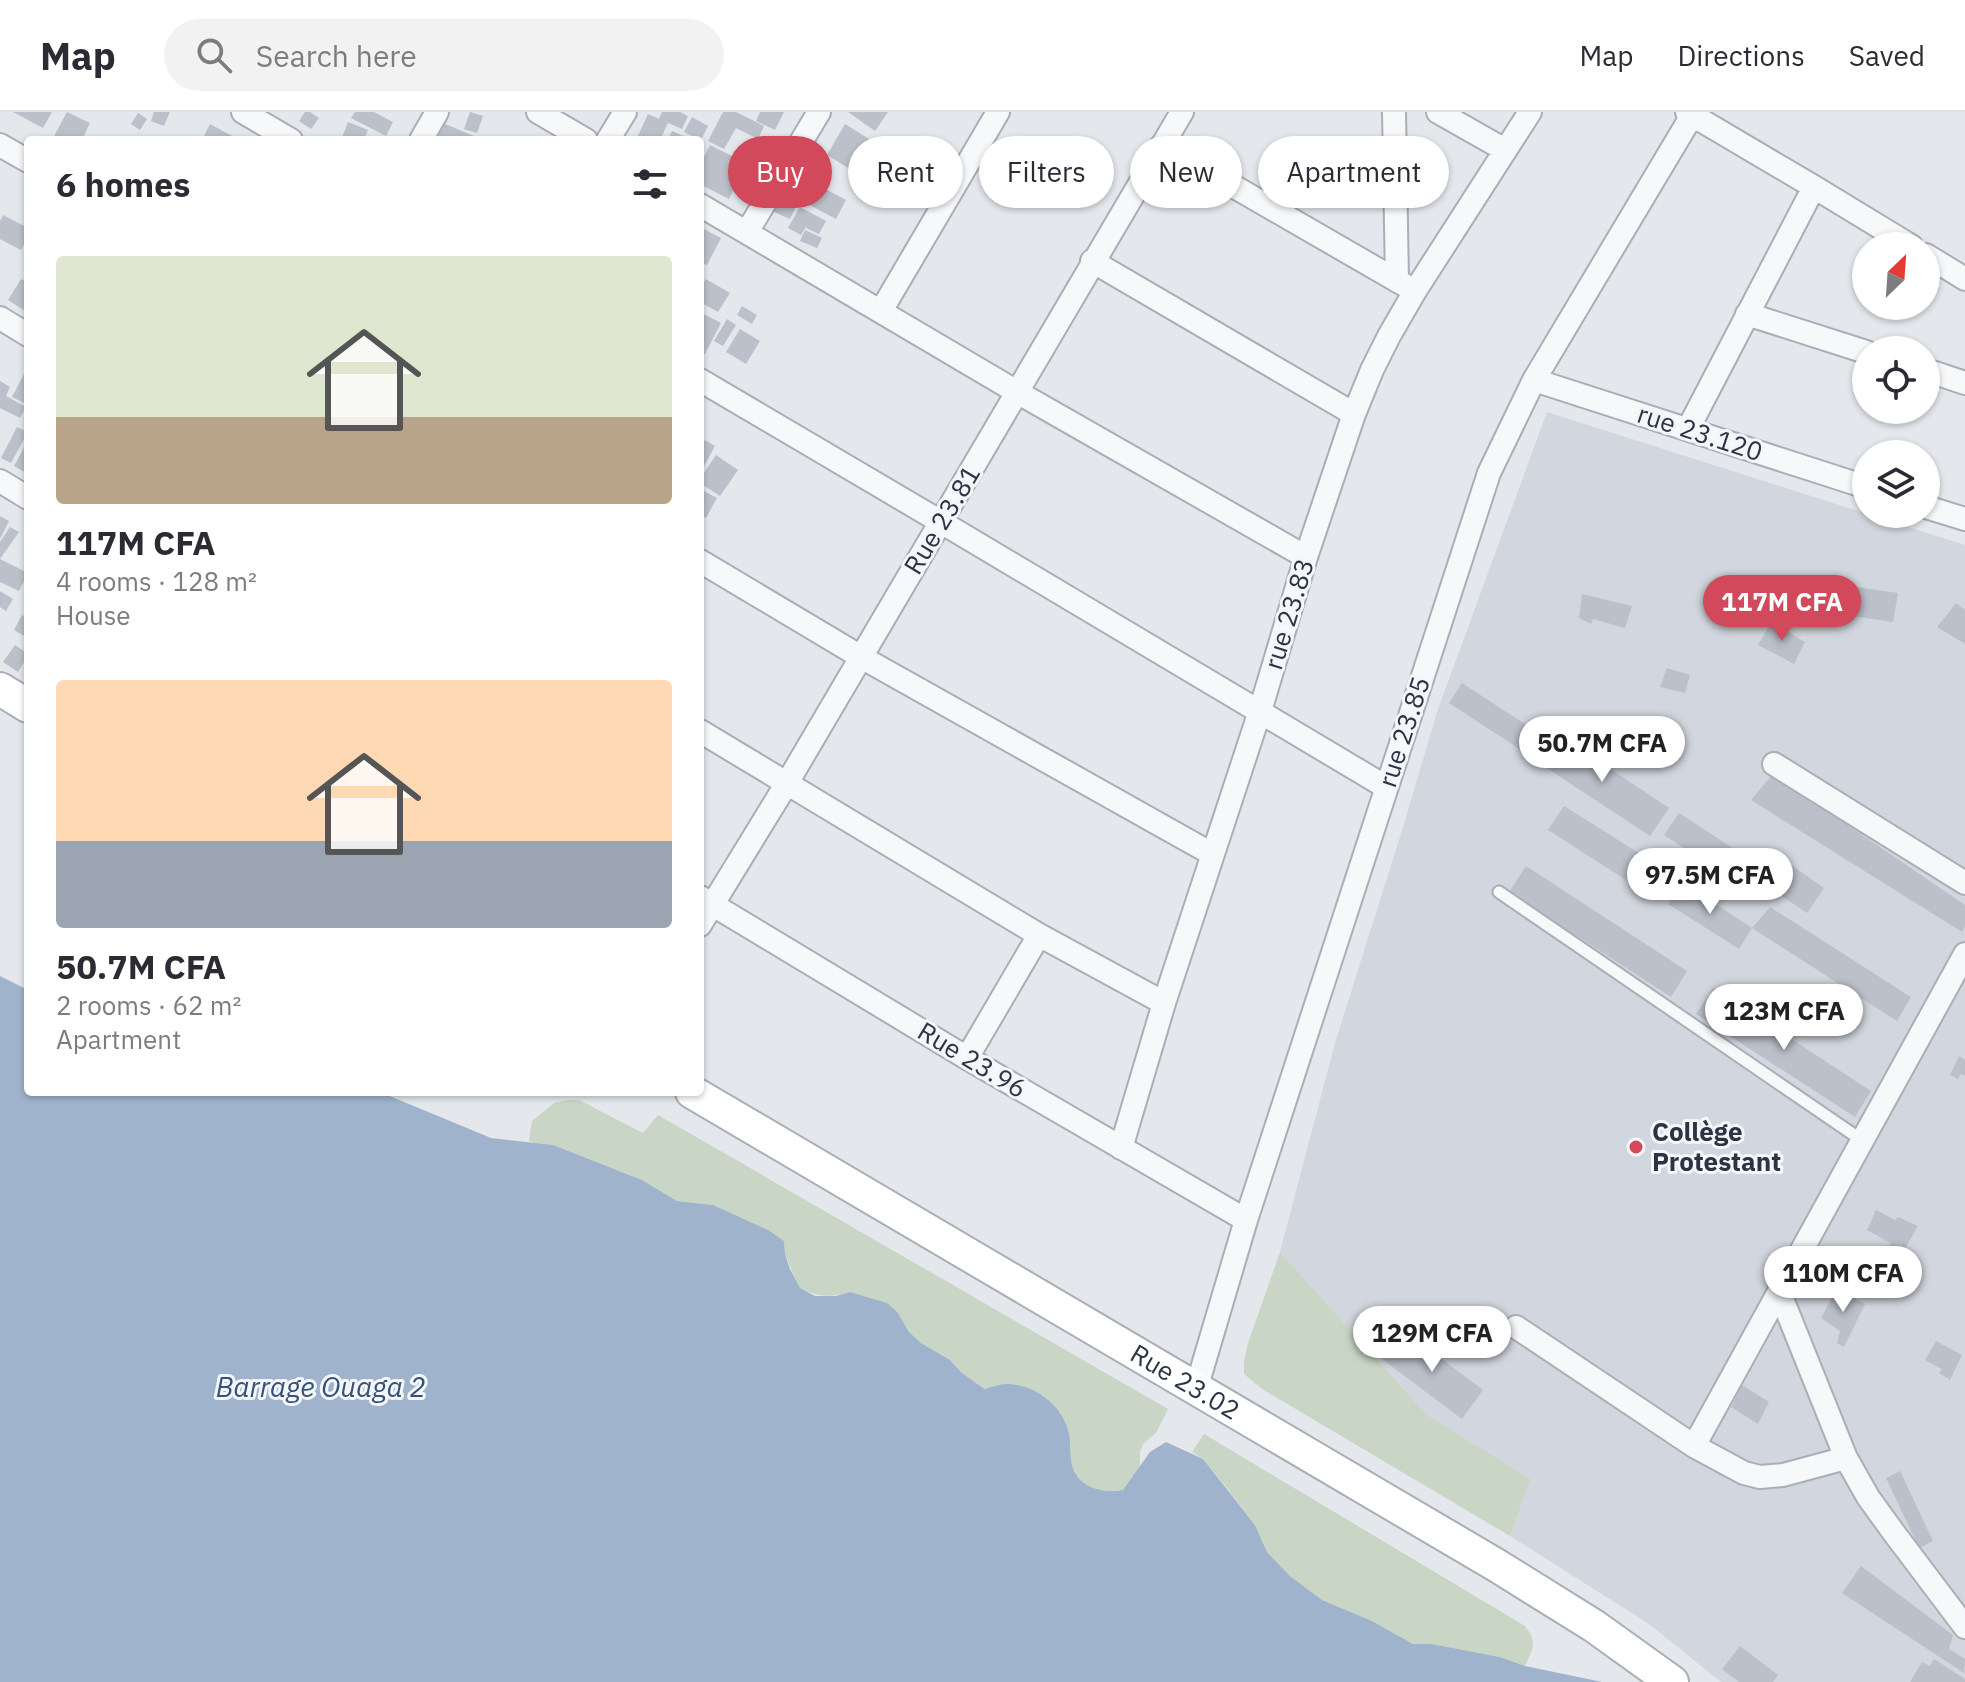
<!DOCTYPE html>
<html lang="en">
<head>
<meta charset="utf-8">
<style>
	:root { --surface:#fff; --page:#f2f2f3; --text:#2b2b33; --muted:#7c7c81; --line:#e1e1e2; --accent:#d1495b }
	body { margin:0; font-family:"IBM Plex Sans",sans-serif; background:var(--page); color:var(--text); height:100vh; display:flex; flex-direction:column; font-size:30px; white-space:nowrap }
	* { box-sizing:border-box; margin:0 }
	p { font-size:26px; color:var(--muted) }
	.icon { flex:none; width:44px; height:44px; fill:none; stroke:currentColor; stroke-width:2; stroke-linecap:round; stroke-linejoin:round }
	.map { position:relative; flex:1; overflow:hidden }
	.sheet { position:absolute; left:24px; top:24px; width:680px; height:960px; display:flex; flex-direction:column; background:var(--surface); border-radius:8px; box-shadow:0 2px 6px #0004 }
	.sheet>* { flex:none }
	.banner { position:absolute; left:728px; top:24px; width:760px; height:72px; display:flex; gap:16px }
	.needle { width:52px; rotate:25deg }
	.tools { position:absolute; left:1852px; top:120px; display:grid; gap:16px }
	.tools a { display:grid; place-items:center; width:88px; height:88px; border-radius:50%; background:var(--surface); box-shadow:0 2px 6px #0004; font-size:40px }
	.price { position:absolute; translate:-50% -68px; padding:0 18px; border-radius:28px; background:#fff; color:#222; font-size:26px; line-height:52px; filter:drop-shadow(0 2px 4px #0008) }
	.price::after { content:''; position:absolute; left:50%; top:48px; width:24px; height:18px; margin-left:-12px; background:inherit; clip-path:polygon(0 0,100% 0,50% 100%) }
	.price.active { background:var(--accent); color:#fff }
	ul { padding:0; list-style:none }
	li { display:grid; align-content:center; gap:16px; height:424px; padding:0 32px }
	li span { display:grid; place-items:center; height:248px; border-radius:8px; color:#555 }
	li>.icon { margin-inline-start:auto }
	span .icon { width:144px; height:144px; fill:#fffc; stroke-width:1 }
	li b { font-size:34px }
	h2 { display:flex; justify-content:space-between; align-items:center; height:96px; padding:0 32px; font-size:34px }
	.tag { padding:0 28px; border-radius:36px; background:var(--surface); box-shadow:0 2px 6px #0004; font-size:28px; line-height:72px }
	.tag.active { background:var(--accent); color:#fff }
	header { display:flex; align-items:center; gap:48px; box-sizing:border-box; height:112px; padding:0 40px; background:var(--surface); border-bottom:2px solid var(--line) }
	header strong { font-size:38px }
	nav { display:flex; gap:44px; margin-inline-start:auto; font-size:28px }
	.search { width:560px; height:72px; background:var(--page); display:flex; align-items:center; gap:20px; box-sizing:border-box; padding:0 28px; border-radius:44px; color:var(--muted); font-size:30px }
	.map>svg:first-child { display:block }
</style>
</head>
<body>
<header>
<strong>Map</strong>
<div class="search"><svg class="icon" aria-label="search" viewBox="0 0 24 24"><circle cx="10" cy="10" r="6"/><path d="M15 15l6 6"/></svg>Search here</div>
<nav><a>Map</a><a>Directions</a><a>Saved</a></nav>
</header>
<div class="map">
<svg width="1965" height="1570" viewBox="0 0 1965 1570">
	<rect width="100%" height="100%" fill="#e4e7ec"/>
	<!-- built -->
	<path fill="#d2d6de" d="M1547 300 1965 433V1570H1721L1649 1512 1510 1424 1531 1367 1427 1303 1280 1140 1335 931 1404 712 1437 600Z"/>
	<!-- green -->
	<path fill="#c9d6c5" d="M566 988H579L643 1021 658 1003 1168 1297 1156 1321 1143 1332 1140 1340V1355L1123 1378C1110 1380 1090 1379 1080 1369 1067 1355 1052 1304 1044 1284 1021 1274 1010 1271 986 1277L962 1261 950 1248 921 1231 909 1220 898 1201 850 1180C831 1186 818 1185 799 1176L785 1142 784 1129 713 1093 677 1089 642 1068 617 1058 529 1029 532 1009 554 991Z
		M1280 1140 1427 1303 1531 1367 1510 1424 1262 1277 1244 1262V1249L1248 1231Z
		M1204 1322 1525 1514C1538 1531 1533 1536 1525 1554L1500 1545 1432 1532H1413L1372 1509 1322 1488 1290 1464 1267 1440 1255 1413 1226 1375 1203 1347 1192 1340Z"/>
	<!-- water -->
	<path fill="#9fb4cc" d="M0 864 28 878V980H380L491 1026 553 1033 642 1068 677 1089 713 1093 768 1118 784 1129 785 1142 790 1157 800 1176 815 1184H836L850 1180 887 1191 898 1201 909 1220 921 1231 950 1248 962 1261 985 1277C991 1275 998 1273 1004 1272 1033 1271 1063 1293 1069 1322 1071 1334 1069 1348 1074 1359 1082 1377 1105 1381 1123 1378L1150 1340 1166 1330 1203 1347 1255 1413 1267 1440 1290 1464 1322 1488 1372 1509 1413 1532H1432L1500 1545 1525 1554 1602 1570H0Z"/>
	<!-- building -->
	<path fill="#bbc0ca" d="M13 0H52L43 16Z
		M67 0 90 11 82 28H52Z
		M154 0H170L164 14 151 9Z
		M305 0H310L319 6 311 17 299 9Z
		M355 0H374L393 10 386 24 351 6Z
		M470 0 483 4 477 21 464 17Z
		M662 0H680L688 4 682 17 668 11 660 28H636L648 2 659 7Z
		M723 0H736L764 14 758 27 736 16 724 37 708 29Z
		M760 0H784L775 18 756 9Z
		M848 0H888L875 19Z
		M138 1 147 7 140 18 131 12Z
		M692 5 708 14 701 28 684 20Z
		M348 10 368 18 364 28H341Z
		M443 11 476 25 475 28H436Z
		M210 12 234 25 233 28H202Z
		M845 12 877 32 858 62 827 43Z
		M672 19 693 28H668Z
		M710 33 756 56 747 74 738 69 729 87 700 72V53Z
		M814 71 846 88 836 107 804 90Z
		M782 78 800 86 790 107 772 99Z
		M800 95 826 109 819 122 806 116 807 113 801 123 788 116Z
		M3 103 28 116V125L21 138 0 127V109Z
		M700 115 721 126 707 153 700 150Z
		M805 118 822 126 817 136 800 129Z
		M21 167 28 171V201L8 188Z
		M706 167 730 181 718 200 700 190V176Z
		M742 194 757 203 752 212 737 203Z
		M702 201 721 211 705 242 700 240V205Z
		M727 207 736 213 723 234 714 229Z
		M740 217 760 229 746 252 726 240Z
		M28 254V293L12 285Z
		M0 269 10 275 6 284 26 295 20 306 0 296Z
		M17 315 28 320 11 351 1 346Z
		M28 328V362L14 354Z
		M705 328 715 334 700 362V337Z
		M716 343 738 358 720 384 700 371V367Z
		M700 377 717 386 706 406 700 403Z
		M0 404 9 409 0 427Z
		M10 415 19 420 0 447 28 461 19 479 0 470V430Z
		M1850 474 1898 481 1893 510 1846 503Z
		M0 479 13 487 6 499 0 495Z
		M1582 482 1632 494 1625 516 1593 507 1591 512 1579 506Z
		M1956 491 1965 498V532L1937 515Z
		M22 503 28 507V526L14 518Z
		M1772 510 1805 530 1794 552 1758 533Z
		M15 533 28 542V544L18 560 3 550Z
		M1667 556 1690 563 1685 581 1660 575Z
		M1462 571 1548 627 1535 647 1449 591Z
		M1555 620 1669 696 1650 724 1536 649Z
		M1773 662 1965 793V814L1962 820 1751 688Z
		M1564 694 1642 743 1626 768 1548 718Z
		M1679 701 1765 757 1750 779 1664 723Z
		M1781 746 1824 776 1807 801 1764 772Z
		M1654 747 1673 760 1656 785 1637 772Z
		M1526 754 1687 859 1671 885 1509 780Z
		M1682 770 1752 816 1739 837 1668 792Z
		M1770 795 1911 885 1897 909 1752 816Z
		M1713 876 1871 979 1855 1005 1696 902Z
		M1959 944 1965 948V964L1961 962 1958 967 1950 963Z
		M1876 1098 1895 1108 1898 1105 1918 1114 1902 1142 1889 1136 1891 1131 1867 1118Z
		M1821 1155 1834 1161 1828 1169 1815 1163Z
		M1837 1176 1865 1192 1844 1235 1837 1231 1840 1219 1821 1206Z
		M1403 1218 1483 1278 1462 1307 1382 1247Z
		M1936 1229 1962 1243 1950 1268 1939 1261 1942 1257 1925 1248Z
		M1742 1273 1769 1290 1758 1312 1731 1295Z
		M1900 1359 1933 1429 1919 1436 1886 1366Z
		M1861 1454 1953 1523 1949 1537 1965 1547 1964 1561 1842 1481Z
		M1740 1534 1778 1563 1773 1570H1739L1722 1557Z
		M1934 1547 1965 1567V1570H1910L1922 1550 1930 1554Z"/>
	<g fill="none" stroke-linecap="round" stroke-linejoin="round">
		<defs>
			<path id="lane" d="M1499 780 1863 1029"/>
			<path id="street" d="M243 0 291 28
				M538 0 586 28
				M1394 0 1397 169
				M1438 0 1505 38
				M1687 0 1814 75 1911 134
				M421 28 437 0
				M608 28 625 0
				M0 33 28 49
				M1162 33 1415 179
				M700 93 1017 280 1306 445
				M747 120 819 0
				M1926 143 1965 167
				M1092 149 1354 302
				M881 199 998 0
				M1747 202 1866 240
				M0 206 28 223
				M1926 258 1965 271
				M700 268 941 410 1386 675
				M1534 268 1866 375
				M1688 317 1814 75
				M0 369 28 386
				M1926 395 1965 407
				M700 449 861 545 1212 742
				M700 619 1039 823 1164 891
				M1774 652 1965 771
				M700 785 967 946 1246 1108
				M700 813 787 671 1182 0
				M967 946 1039 823
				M1121 1036 1164 891 1260 599 1306 445 1354 302 1372 258 1389 224 1415 179 1530 0
				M1779 1179 1846 1346 1868 1385 1894 1421 1965 1515
				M1516 1215 1694 1334 1744 1361 1760 1365 1783 1363 1846 1346
				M1196 1277 1246 1108 1489 361 1534 268 1694 0
				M1694 1334 1965 842"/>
			<g id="secondary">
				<path d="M0 577 28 594"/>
				<path id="s1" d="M692 980 1496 1453 1594 1514 1672 1570"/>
			</g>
		</defs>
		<!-- lane casing -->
		<use href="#lane" stroke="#a9aeb7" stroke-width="15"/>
		<!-- street casing -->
		<use href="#street" stroke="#a9aeb7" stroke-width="26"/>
		<!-- secondary casing -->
		<use href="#secondary" stroke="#a9aeb7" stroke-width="36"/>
		<!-- lane -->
		<use href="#lane" stroke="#f7f8fa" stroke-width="11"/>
		<!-- street -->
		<use href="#street" stroke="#f7f8fa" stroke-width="22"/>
		<!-- secondary -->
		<use href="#secondary" stroke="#fff" stroke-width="32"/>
	</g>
	<!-- markers -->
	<circle fill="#d1495b" stroke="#f4f6f9" stroke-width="3" cx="1636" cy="1035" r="8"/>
	<g text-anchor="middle" stroke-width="6" stroke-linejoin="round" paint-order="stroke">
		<!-- street labels -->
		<g font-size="26" fill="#2b3445" stroke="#f4f6f9">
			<text transform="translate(1700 321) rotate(18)" y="9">rue 23.120</text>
			<text transform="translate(942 408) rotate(-59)" y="9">Rue 23.81</text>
			<text transform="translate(1289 502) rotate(-73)" y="9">rue 23.83</text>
			<text transform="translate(1404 620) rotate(-72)" y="9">rue 23.85</text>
			<text transform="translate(972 948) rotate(31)" y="9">Rue 23.96</text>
			<text dy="9" stroke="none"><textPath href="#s1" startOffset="572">Rue 23.02</textPath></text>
		</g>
		<!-- poi labels -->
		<g font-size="26" font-weight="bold" fill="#2b3445" stroke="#f4f6f9" text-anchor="start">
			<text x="1652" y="1029">Collège<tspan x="1652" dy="30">Protestant</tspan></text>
		</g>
		<!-- water labels -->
		<g font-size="28" font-style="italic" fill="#34527a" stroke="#f4f6f9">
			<text x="321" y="1285">Barrage Ouaga 2</text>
		</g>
	</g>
</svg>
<div class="tools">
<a><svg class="needle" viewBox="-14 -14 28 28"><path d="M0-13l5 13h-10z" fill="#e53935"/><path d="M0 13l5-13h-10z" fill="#7c7c81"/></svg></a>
<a><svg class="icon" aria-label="locate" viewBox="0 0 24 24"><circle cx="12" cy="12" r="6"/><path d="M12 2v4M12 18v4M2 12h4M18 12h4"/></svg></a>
<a><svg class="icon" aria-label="layers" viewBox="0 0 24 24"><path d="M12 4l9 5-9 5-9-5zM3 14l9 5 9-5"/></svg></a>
</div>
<b class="price active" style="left:1782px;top:531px">117M CFA</b>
<b class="price" style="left:1602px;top:672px">50.7M CFA</b>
<b class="price" style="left:1710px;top:804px">97.5M CFA</b>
<b class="price" style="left:1784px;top:940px">123M CFA</b>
<b class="price" style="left:1843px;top:1202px">110M CFA</b>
<b class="price" style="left:1432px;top:1262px">129M CFA</b>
<div class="banner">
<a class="tag active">Buy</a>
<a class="tag">Rent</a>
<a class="tag">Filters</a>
<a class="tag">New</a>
<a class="tag">Apartment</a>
</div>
<section class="sheet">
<h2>6 homes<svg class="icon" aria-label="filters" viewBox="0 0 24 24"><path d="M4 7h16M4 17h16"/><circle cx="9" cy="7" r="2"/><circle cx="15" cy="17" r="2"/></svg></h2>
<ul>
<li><span style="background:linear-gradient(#dfe7d0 65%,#b9a48a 0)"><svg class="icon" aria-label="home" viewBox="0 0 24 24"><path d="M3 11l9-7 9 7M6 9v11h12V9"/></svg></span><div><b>117M CFA</b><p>4 rooms · 128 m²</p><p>House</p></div></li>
<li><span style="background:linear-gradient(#ffd9b3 65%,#9aa5b1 0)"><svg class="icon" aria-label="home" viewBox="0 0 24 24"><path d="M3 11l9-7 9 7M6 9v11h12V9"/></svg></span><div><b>50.7M CFA</b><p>2 rooms · 62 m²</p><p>Apartment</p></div></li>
</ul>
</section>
</div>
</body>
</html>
